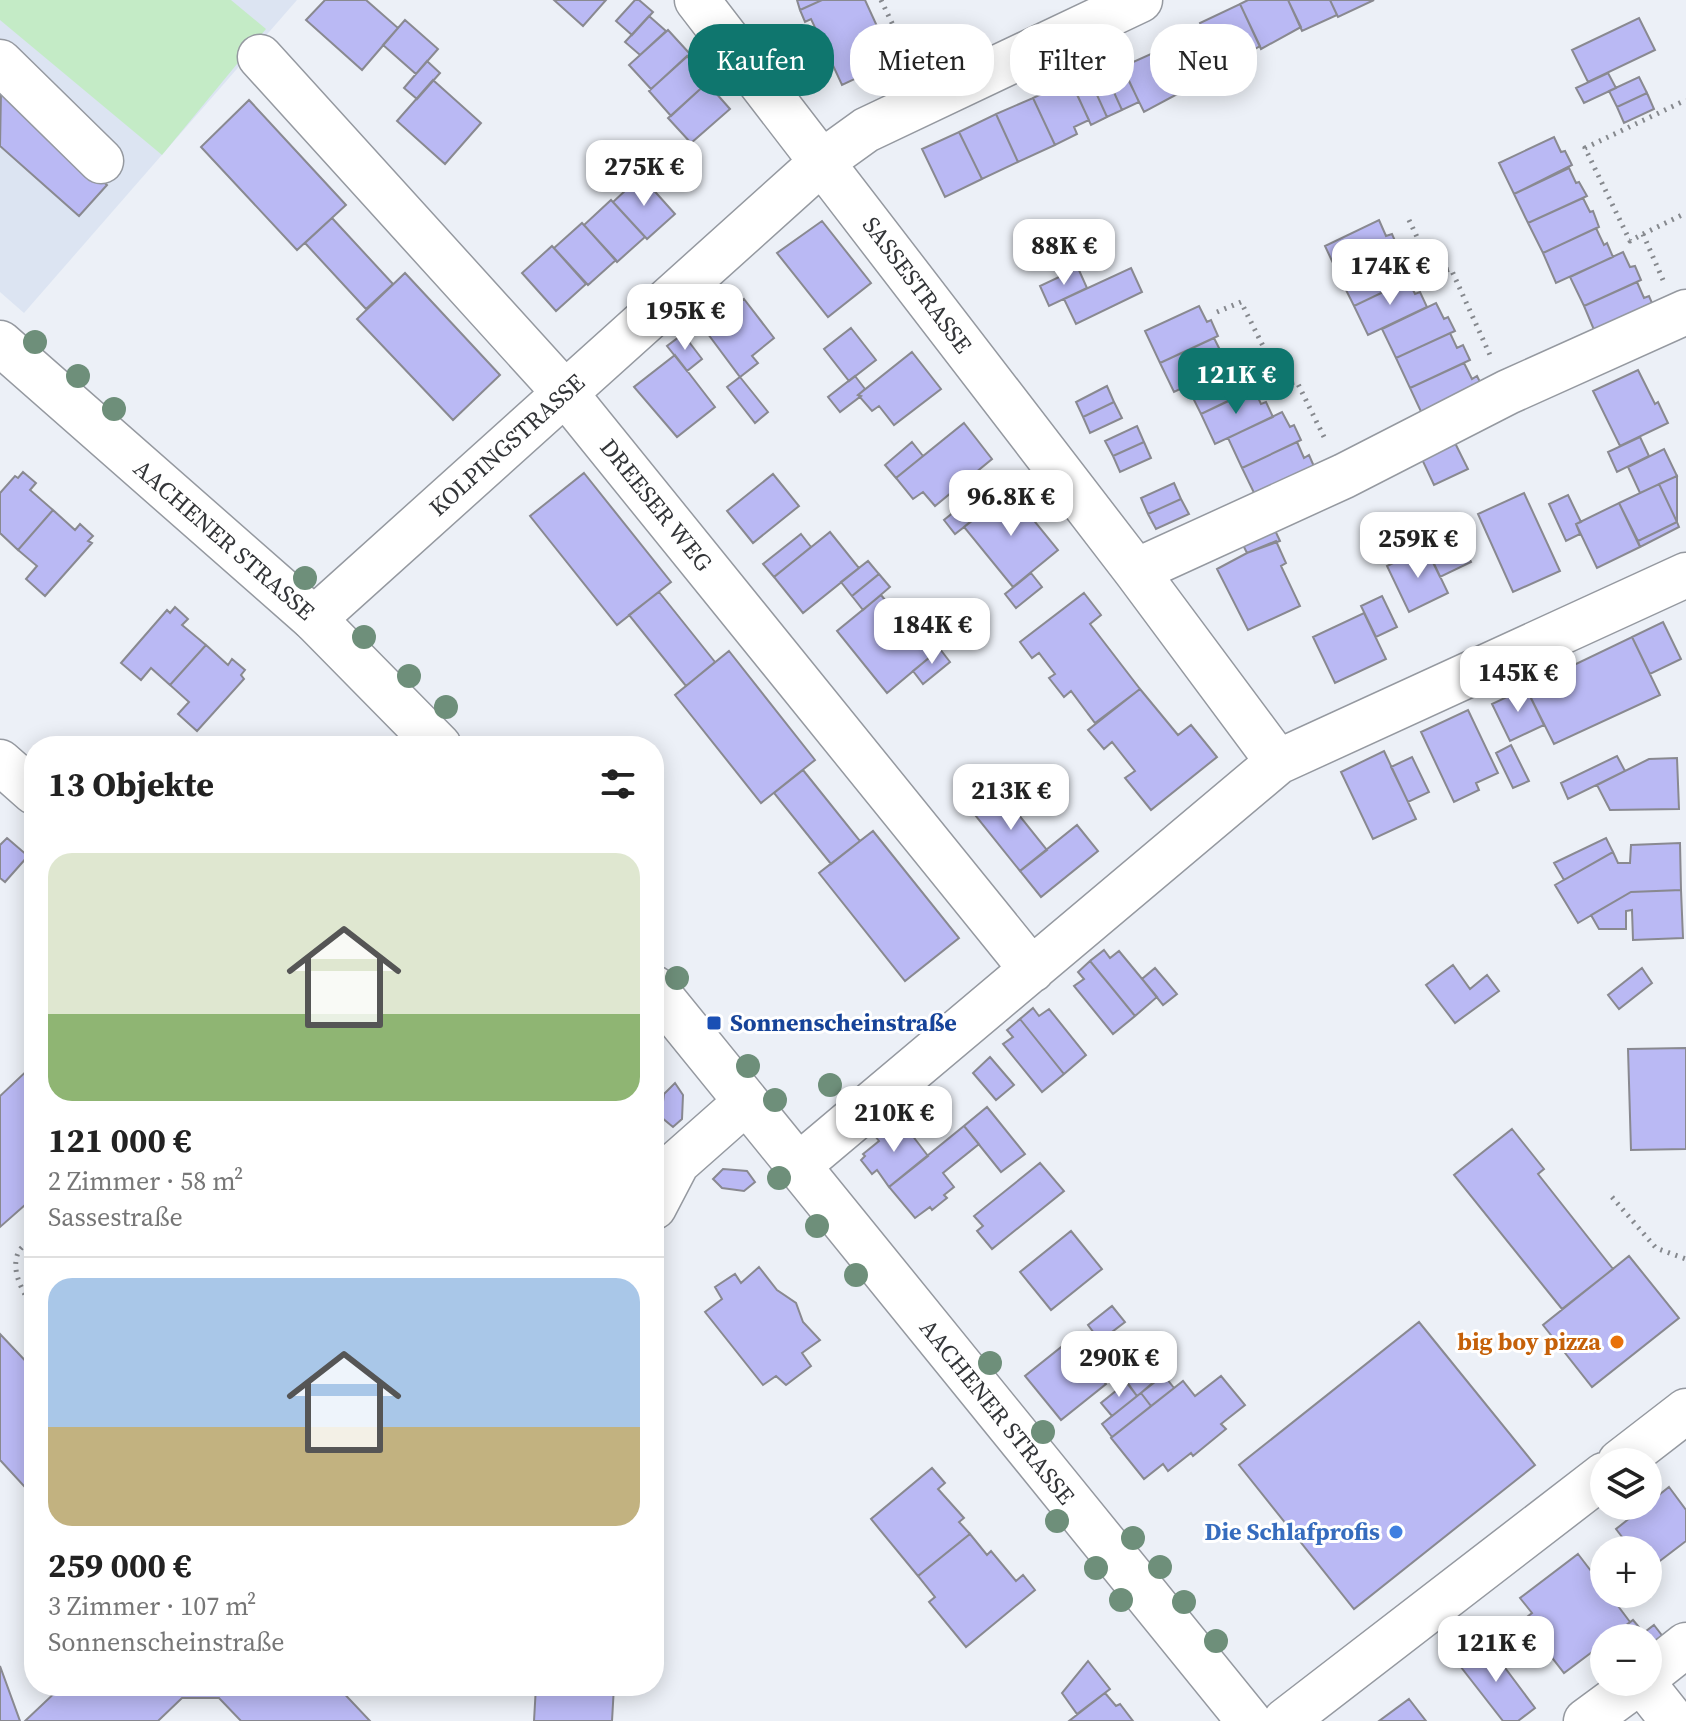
<!DOCTYPE html>
<html lang="de">
<head>
<meta charset="utf-8">
<style>
	:root { --surface:#fff; --page:#f2f2f2; --text:#222; --muted:#767676; --line:#e0e0e0; --accent:#0f766e }
	body { margin:0; font-family:"Source Serif 4",serif; background:var(--page); color:var(--text); height:100vh; display:flex; flex-direction:column; font-size:30px; white-space:nowrap }
	* { box-sizing:border-box; margin:0 }
	p { font-size:26px; color:var(--muted) }
	.icon { flex:none; width:44px; height:44px; fill:none; stroke:currentColor; stroke-width:2; stroke-linecap:round; stroke-linejoin:round }
	.map { position:relative; flex:1; overflow:hidden }
	.drawer { position:absolute; left:24px; top:736px; width:640px; height:960px; display:flex; flex-direction:column; background:var(--surface); border-radius:32px; box-shadow:0 4px 20px #0003 }
	.drawer>* { flex:none }
	.banner { position:absolute; left:688px; top:24px; width:760px; height:72px; display:flex; gap:16px }
	.tools { position:absolute; left:1590px; top:1448px; display:grid; gap:16px }
	.tools a { display:grid; place-items:center; width:72px; height:72px; border-radius:50%; background:var(--surface); box-shadow:0 4px 20px #0003; font-size:40px }
	.price { position:absolute; translate:-50% -68px; padding:0 18px; border-radius:16px; background:#fff; color:#222; font-size:26px; line-height:52px; filter:drop-shadow(0 2px 4px #0008) }
	.price::after { content:''; position:absolute; left:50%; top:48px; width:24px; height:18px; margin-left:-12px; background:inherit; clip-path:polygon(0 0,100% 0,50% 100%) }
	.price.active { background:var(--accent); color:#fff }
	ul { padding:0; list-style:none }
	li { display:grid; align-content:center; gap:16px; height:424px; padding:0 24px }
	li+li { border-top:2px solid var(--line) }
	li span { display:grid; place-items:center; height:248px; border-radius:24px; color:#555 }
	li>.icon { margin-inline-start:auto }
	span .icon { width:144px; height:144px; fill:#fffc; stroke-width:1 }
	li b { font-size:34px }
	h2 { display:flex; justify-content:space-between; align-items:center; height:96px; padding:0 24px; font-size:34px }
	.pill { padding:0 28px; border-radius:32px; background:var(--surface); box-shadow:0 4px 20px #0003; font-size:28px; line-height:72px }
	.pill.active { background:var(--accent); color:#fff }
	.map>svg:first-child { display:block }
</style>
</head>
<body>
<div class="map">
<svg width="1686" height="1721" viewBox="0 0 1686 1721">
	<rect width="100%" height="100%" fill="#ecf0f7"/>
	<!-- built -->
	<path fill="#dce4f2" d="M0 0H297L24 313 0 292Z"/>
	<!-- green -->
	<path fill="#c4ebc6" d="M0 0H231L266 29 162 155 0 20Z"/>
	<!-- building -->
	<path fill="#bab9f4" stroke="#898990" stroke-width="2" d="M325 0H366L398 28 362 70 306 20Z
		M554 0H606L583 26Z
		M635 0H639L653 12 632 35 616 21Z
		M797 0H822L800 10Z
		M822 0H865L893 61 842 85 831 61 825 64 815 44 822 42 811 19 805 22 800 10Z
		M1248 0H1288L1301 27 1261 49 1240 4Z
		M1288 0H1330L1337 15 1302 31Z
		M1330 0H1374L1338 17Z
		M1240 4 1260 46 1221 68 1200 23Z
		M649 16 666 31 640 55 625 42Z
		M1639 18 1655 50 1588 82 1572 50Z
		M405 20 438 49 416 74 383 45Z
		M668 30 690 54 651 89 629 65Z
		M1203 30 1222 71 1200 81 1202 85 1183 93 1162 49Z
		M1162 49 1183 91 1144 112 1122 67Z
		M687 56 709 81 671 116 649 91Z
		M427 61 440 73 417 99 404 88Z
		M1124 70 1139 102 1122 110 1107 77Z
		M1608 73 1616 88 1584 103 1576 88Z
		M1107 77 1122 110 1107 117 1092 84Z
		M1639 77 1647 93 1617 107 1609 91Z
		M433 80 481 123 445 164 397 121Z
		M1070 80 1089 120 1074 127 1077 134 1055 145 1033 98Z
		M707 83 730 109 691 143 668 118Z
		M1092 84 1107 117 1091 125 1076 92Z
		M1 92 107 185 79 216 0 146Z
		M1647 93 1654 109 1624 123 1617 107Z
		M1033 98 1055 145 1018 162 996 114Z
		M249 100 346 205 297 250 201 147Z
		M996 114 1018 162 982 179 959 132Z
		M959 132 982 179 945 197 922 149Z
		M1554 137 1561 152 1565 151 1572 165 1514 194 1499 163Z
		M1569 168 1576 183 1579 182 1587 196 1528 223 1514 194Z
		M641 176 675 214 647 239 613 202Z
		M1583 198 1590 212 1593 211 1599 227 1543 253 1528 223Z
		M611 200 645 237 617 262 584 225Z
		M332 218 393 284 366 309 305 243Z
		M1379 220 1386 236 1392 234 1399 250 1340 278 1325 246Z
		M822 221 871 283 828 317 777 253Z
		M582 223 616 260 588 285 554 248Z
		M1596 228 1604 245 1607 243 1613 257 1556 283 1543 253Z
		M552 246 586 284 556 311 522 273Z
		M1395 252 1402 266 1406 264 1413 278 1354 306 1340 278Z
		M1623 252 1630 267 1635 266 1641 280 1584 306 1570 277Z
		M1078 268 1087 288 1049 306 1040 286Z
		M1131 268 1142 292 1076 324 1064 299Z
		M405 273 500 375 453 420 357 319Z
		M1408 280 1415 294 1420 292 1427 307 1368 335 1354 306Z
		M1637 282 1644 298 1649 296 1655 310 1597 337 1584 306Z
		M744 299 774 338 752 356 758 363 740 377 705 330Z
		M1436 303 1444 319 1448 317 1455 331 1396 358 1382 329Z
		M1199 306 1207 322 1211 320 1218 336 1160 363 1145 331Z
		M851 328 876 360 849 381 824 349Z
		M1450 333 1457 348 1463 345 1470 360 1410 388 1396 358Z
		M683 334 702 359 687 371 667 346Z
		M1214 338 1221 352 1226 351 1232 364 1174 392 1160 363Z
		M912 352 941 389 894 425 879 406 872 411 858 395Z
		M675 355 715 407 677 437 634 387Z
		M1240 360 1247 375 1252 373 1259 386 1201 414 1187 386Z
		M1464 363 1472 379 1477 376 1484 390 1424 418 1410 388Z
		M1638 370 1655 404 1658 402 1668 423 1620 446 1593 391Z
		M855 376 865 389 858 395 861 396 840 412 828 397Z
		M740 377 768 412 755 423 727 387Z
		M1107 386 1114 402 1083 417 1076 402Z
		M1254 389 1261 404 1266 402 1273 417 1215 444 1201 414Z
		M1114 402 1122 418 1090 433 1083 417Z
		M1282 412 1290 427 1294 425 1301 440 1242 468 1228 438Z
		M964 423 992 459 935 506 923 492 913 499 896 478Z
		M1137 426 1144 442 1113 456 1105 441Z
		M1640 437 1649 456 1617 472 1608 452Z
		M1453 439 1468 469 1434 485 1420 455Z
		M912 442 923 456 896 478 885 465Z
		M1144 442 1151 458 1120 472 1113 456Z
		M1297 442 1304 458 1309 455 1316 471 1257 499 1242 468Z
		M1664 449 1677 476 1640 493 1628 467Z
		M23 472 36 483 30 490 53 510 18 550 0 533V493L15 476 18 478Z
		M584 473 671 582 617 625 530 516Z
		M773 474 799 506 753 543 727 511Z
		M1677 476V522L1659 484Z
		M1174 483 1181 499 1148 514 1141 498Z
		M1659 484 1677 522 1638 541 1619 503Z
		M1009 490 1058 550 1013 587 964 527Z
		M1524 493 1560 571 1513 592 1478 514Z
		M1568 495 1581 522 1576 524 1580 534 1566 541 1549 504Z
		M970 499 982 513 955 534 944 520Z
		M1181 499 1189 514 1156 529 1148 514Z
		M1619 503 1640 547 1597 568 1576 524Z
		M53 510 75 530 80 524 93 536 88 541 92 543 45 596 26 579 37 566 18 550Z
		M1450 518 1471 562 1440 577 1418 532Z
		M1677 522 1679 527 1640 547 1638 541Z
		M1272 524 1280 541 1247 553 1240 539Z
		M830 532 859 568 803 613 774 577Z
		M801 534 811 547 774 577 763 564Z
		M1276 541 1286 563 1281 566 1300 606 1248 630 1217 569 1247 553Z
		M1426 547 1448 593 1409 612 1387 566Z
		M868 561 879 574 852 596 841 582Z
		M1031 573 1042 587 1016 608 1005 594Z
		M879 574 890 587 863 610 852 596Z
		M659 592 715 662 686 686 629 615Z
		M1084 593 1101 615 1090 624 1140 689 1095 723 1071 691 1064 697 1049 678 1055 674 1039 653 1032 658 1020 642Z
		M881 595 931 656 887 693 837 631Z
		M1382 596 1397 627 1376 637 1361 606Z
		M175 607 188 619 182 625 206 645 170 685 151 668 141 680 121 663 167 610 170 613Z
		M1364 613 1386 659 1335 683 1313 637Z
		M1663 622 1681 659 1650 674 1632 637Z
		M1632 637 1660 695 1554 744 1526 688Z
		M206 645 228 665 232 659 245 670 241 675 244 679 197 731 178 714 189 702 170 685Z
		M940 649 950 662 923 684 913 671Z
		M729 651 815 760 761 803 675 695Z
		M1526 688 1544 725 1510 741 1492 704Z
		M1140 689 1178 735 1191 725 1217 757 1151 810 1125 778 1135 771 1112 742 1104 749 1088 730Z
		M1468 710 1498 773 1476 783 1479 790 1454 802 1421 732Z
		M1511 745 1529 781 1513 788 1496 753Z
		M1384 751 1416 819 1373 839 1341 772Z
		M1617 756 1625 771 1568 799 1561 783Z
		M1412 757 1429 792 1408 802 1391 767Z
		M1677 758 1679 809 1610 810 1597 785 1649 759Z
		M803 770 860 841 831 864 774 793Z
		M1002 794 1047 850 1020 871 975 815Z
		M1077 825 1098 851 1041 897 1020 871Z
		M873 831 959 938 905 981 819 873Z
		M7 838 28 856 5 882 0 878V845Z
		M1606 838 1613 852 1564 880 1554 863Z
		M1680 843 1681 890 1631 892 1578 923 1555 885 1613 852 1618 863H1630L1631 845Z
		M1681 890 1683 938 1633 940 1632 910 1626 911V929H1599L1591 915 1631 892Z
		M1104 950 1110 958 1119 951 1157 997 1135 1016 1090 961Z
		M1090 961 1135 1016 1113 1034 1074 986 1084 979 1078 972Z
		M1453 965 1470 989 1487 975 1499 991 1455 1023 1426 985Z
		M1155 968 1177 994 1163 1005 1142 979Z
		M1642 968 1652 983 1619 1009 1608 995Z
		M1033 1008 1039 1016 1049 1009 1086 1055 1064 1074 1020 1019Z
		M1020 1019 1064 1074 1042 1092 1003 1044 1013 1037 1007 1030Z
		M1686 1048V1149L1631 1150 1628 1049Z
		M990 1057 1014 1085 996 1100 973 1073Z
		M34 1064V1197L0 1227V1096Z
		M675 1083 683 1095 682 1119 673 1127 661 1117 664 1094Z
		M987 1107 1025 1154 1001 1172 964 1126Z
		M902 1122 928 1156 889 1187 877 1170 872 1174 861 1160 865 1156 863 1154 879 1141 875 1136 887 1127 890 1132Z
		M964 1126 979 1144 943 1173 954 1187 944 1195 947 1198 932 1210 930 1207 915 1218 889 1187Z
		M1512 1129 1544 1169 1538 1174 1613 1269 1562 1309 1454 1175Z
		M1040 1163 1064 1191 992 1249 977 1231 983 1226 974 1216Z
		M723 1169 747 1171 755 1182 744 1191 722 1188 713 1179Z
		M1071 1231 1102 1269 1051 1310 1020 1272Z
		M1629 1256 1679 1318 1592 1387 1543 1325Z
		M759 1267 777 1290 796 1303 803 1322 820 1340 802 1353 811 1366 786 1385 776 1376 763 1385 705 1312 722 1299 715 1287 735 1274 741 1283Z
		M1112 1306 1125 1322 1100 1341 1088 1325Z
		M1419 1322 1535 1465 1354 1609 1239 1465Z
		M0 1334 34 1370V1497L0 1460Z
		M1070 1340 1106 1384 1061 1420 1025 1376Z
		M1157 1343 1175 1366 1137 1396 1120 1374Z
		M1163 1374 1174 1388 1151 1406 1141 1393Z
		M1221 1376 1245 1405 1221 1424 1226 1429 1193 1456 1191 1453 1168 1471 1163 1464 1144 1479 1111 1438 1183 1381 1195 1396Z
		M1127 1382 1137 1396 1112 1416 1101 1403Z
		M1141 1393 1151 1406 1112 1437 1102 1424Z
		M932 1468 945 1483 938 1489 964 1518 959 1522 970 1534 918 1576 871 1519Z
		M1669 1487 1686 1510V1541L1648 1570V1550H1632L1616 1529Z
		M970 1534 987 1555 991 1551 1016 1581 1023 1575 1035 1590 966 1647 929 1602 935 1597 918 1576Z
		M1578 1554 1604 1588V1594H1609L1630 1622 1610 1638H1604V1643L1564 1673 1523 1620 1532 1613 1520 1598Z
		M1633 1620 1644 1633 1637 1638H1610Z
		M1654 1625 1664 1638 1648 1651V1638H1637Z
		M1485 1641 1535 1708 1518 1721H1503L1457 1662Z
		M1088 1661 1110 1689 1077 1714 1062 1693Z
		M0 1666 20 1721H0Z
		M62 1686H337L370 1721H241L219 1698H182L158 1721H25Z
		M536 1686H614L612 1721H534Z
		M1105 1693 1116 1706 1120 1704 1133 1721H1069Z
		M1409 1699 1426 1721H1379Z"/>
	<g fill="none" stroke-linecap="round" stroke-linejoin="round">
		<defs>
			<path id="minor" d="M697 0 1136 571 1278 762
				M260 57 565 393 1032 970
				M0 62 101 161
				M1136 571 1344 476 1508 392 1686 312
				M314 619 823 161 866 130 1140 0
				M0 762 34 792
				M798 1166 1278 762 1686 575
				M654 1207 677 1163 746 1102
				M1620 1462 1686 1411
				M1648 1675 1686 1645
				M1642 1682 1673 1721
				M1285 1721 1604 1475
				M1586 1721 1639 1682"/>
			<path id="major" d="M0 343 314 619 439 746
				M654 988 1249 1721"/>
		</defs>
		<!-- minor casing -->
		<use href="#minor" stroke="#9599a0" stroke-width="47"/>
		<!-- major casing -->
		<use href="#major" stroke="#9599a0" stroke-width="47"/>
		<!-- path -->
		<path stroke="#86898e" stroke-width="5" stroke-dasharray="2 6" stroke-linecap="butt" d="M881 0 911 63
			M1409 220 1434 273 1451 269 1490 355
			M1643 234 1686 213
			M1663 280 1643 234 1630 241 1585 148 1686 100
			M1217 312 1241 302 1282 384 1297 382 1325 439
			M1612 1197 1656 1248 1686 1259
			M34 1237C30 1241 22 1246 19 1251 9 1270 24 1294 34 1309"/>
		<!-- minor -->
		<use href="#minor" stroke="#fff" stroke-width="44"/>
		<!-- major -->
		<use href="#major" stroke="#fff" stroke-width="44"/>
	</g>
	<!-- trees -->
	<g fill="#6e8f7a">
		<circle cx="35" cy="342" r="12"/>
		<circle cx="78" cy="376" r="12"/>
		<circle cx="114" cy="409" r="12"/>
		<circle cx="305" cy="578" r="12"/>
		<circle cx="364" cy="637" r="12"/>
		<circle cx="409" cy="676" r="12"/>
		<circle cx="446" cy="707" r="12"/>
		<circle cx="677" cy="978" r="12"/>
		<circle cx="748" cy="1066" r="12"/>
		<circle cx="830" cy="1085" r="12"/>
		<circle cx="775" cy="1100" r="12"/>
		<circle cx="779" cy="1178" r="12"/>
		<circle cx="817" cy="1226" r="12"/>
		<circle cx="856" cy="1275" r="12"/>
		<circle cx="990" cy="1363" r="12"/>
		<circle cx="1043" cy="1432" r="12"/>
		<circle cx="1057" cy="1521" r="12"/>
		<circle cx="1133" cy="1538" r="12"/>
		<circle cx="1160" cy="1567" r="12"/>
		<circle cx="1096" cy="1568" r="12"/>
		<circle cx="1121" cy="1600" r="12"/>
		<circle cx="1184" cy="1602" r="12"/>
		<circle cx="1216" cy="1641" r="12"/>
	</g>
	<!-- markers -->
	<rect fill="#1a4fb4" stroke="#fff" stroke-width="3" x="706" y="1015" width="16" height="16" rx="4"/>
	<circle fill="#e8710a" stroke="#fff" stroke-width="3" cx="1617" cy="1342" r="8"/>
	<circle fill="#3f7fe0" stroke="#fff" stroke-width="3" cx="1396" cy="1532" r="8"/>
	<g text-anchor="middle" stroke-width="6" stroke-linejoin="round" paint-order="stroke">
		<!-- street labels -->
		<g font-size="24" fill="#333538" stroke="#fff">
			<text transform="translate(917 285) rotate(53)" y="8">SASSESTRASSE</text>
			<text transform="translate(507 445) rotate(-42)" y="8">KOLPINGSTRASSE</text>
			<text transform="translate(656 505) rotate(51)" y="8">DREESER WEG</text>
			<text transform="translate(224 540) rotate(41)" y="8">AACHENER STRASSE</text>
			<text transform="translate(997 1412) rotate(51)" y="8">AACHENER STRASSE</text>
		</g>
		<!-- transit labels -->
		<g font-size="24" font-weight="bold" fill="#164399" stroke="#fff" text-anchor="start">
			<text x="730" y="1031">Sonnenscheinstraße</text>
		</g>
		<!-- food labels -->
		<g font-size="24" font-weight="bold" fill="#c56008" stroke="#fff" text-anchor="end">
			<text x="1601" y="1350">big boy pizza</text>
		</g>
		<!-- shop labels -->
		<g font-size="24" font-weight="bold" fill="#366cbe" stroke="#fff" text-anchor="end">
			<text x="1380" y="1540">Die Schlafprofis</text>
		</g>
	</g>
</svg>
<div class="tools">
<a><svg class="icon" aria-label="layers" viewBox="0 0 24 24"><path d="M12 4l9 5-9 5-9-5zM3 14l9 5 9-5"/></svg></a>
<a>+</a>
<a>−</a>
</div>
<b class="price" style="left:644px;top:208px">275K €</b>
<b class="price" style="left:1064px;top:287px">88K €</b>
<b class="price" style="left:1390px;top:307px">174K €</b>
<b class="price" style="left:685px;top:352px">195K €</b>
<b class="price active" style="left:1236px;top:416px">121K €</b>
<b class="price" style="left:1011px;top:538px">96.8K €</b>
<b class="price" style="left:1418px;top:580px">259K €</b>
<b class="price" style="left:932px;top:666px">184K €</b>
<b class="price" style="left:1518px;top:714px">145K €</b>
<b class="price" style="left:1011px;top:832px">213K €</b>
<b class="price" style="left:894px;top:1154px">210K €</b>
<b class="price" style="left:1119px;top:1399px">290K €</b>
<b class="price" style="left:1496px;top:1684px">121K €</b>
<div class="banner">
<a class="pill active">Kaufen</a>
<a class="pill">Mieten</a>
<a class="pill">Filter</a>
<a class="pill">Neu</a>
</div>
<section class="drawer">
<h2>13 Objekte<svg class="icon" aria-label="filters" viewBox="0 0 24 24"><path d="M4 7h16M4 17h16"/><circle cx="9" cy="7" r="2"/><circle cx="15" cy="17" r="2"/></svg></h2>
<ul>
<li><span style="background:linear-gradient(#dfe7d0 65%,#8fb573 0)"><svg class="icon" aria-label="home" viewBox="0 0 24 24"><path d="M3 11l9-7 9 7M6 9v11h12V9"/></svg></span><div><b>121 000 €</b><p>2 Zimmer · 58 m²</p><p>Sassestraße</p></div></li>
<li><span style="background:linear-gradient(#a9c7e8 60%,#c2b280 0)"><svg class="icon" aria-label="home" viewBox="0 0 24 24"><path d="M3 11l9-7 9 7M6 9v11h12V9"/></svg></span><div><b>259 000 €</b><p>3 Zimmer · 107 m²</p><p>Sonnenscheinstraße</p></div></li>
</ul>
</section>
</div>
</body>
</html>
